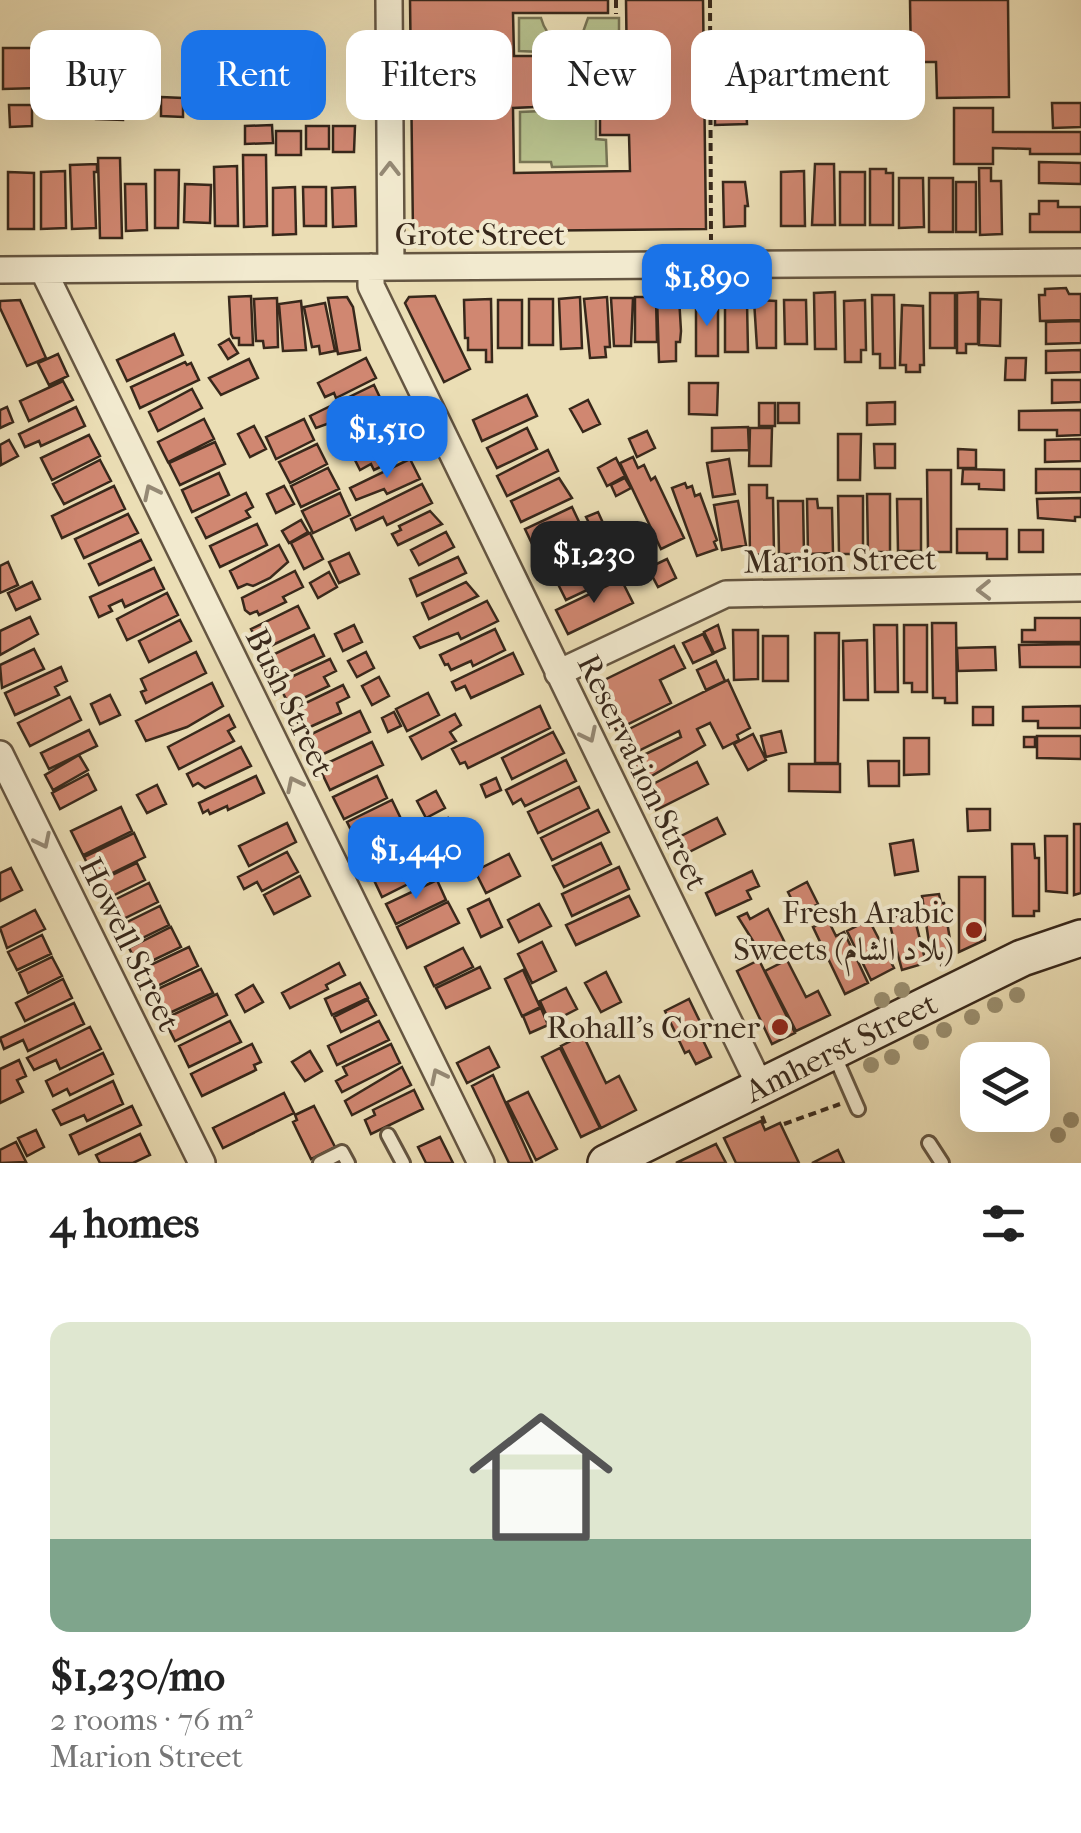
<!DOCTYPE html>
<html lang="en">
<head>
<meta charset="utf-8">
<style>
	:root { --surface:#fff; --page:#f6f6f6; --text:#222; --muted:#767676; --accent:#1a73e8 }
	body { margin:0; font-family:"IM FELL French Canon",Amiri,serif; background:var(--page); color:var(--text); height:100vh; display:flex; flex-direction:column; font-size:38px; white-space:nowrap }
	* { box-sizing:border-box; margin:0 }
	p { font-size:32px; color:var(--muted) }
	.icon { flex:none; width:55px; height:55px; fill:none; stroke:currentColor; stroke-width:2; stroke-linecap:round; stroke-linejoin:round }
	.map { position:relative; height:1163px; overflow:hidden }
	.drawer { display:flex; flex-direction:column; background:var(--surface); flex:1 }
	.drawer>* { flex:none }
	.guide { position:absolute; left:30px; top:30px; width:1022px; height:90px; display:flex; gap:20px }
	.fabs { position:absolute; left:960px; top:1042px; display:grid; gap:20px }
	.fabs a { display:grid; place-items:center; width:90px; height:90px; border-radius:20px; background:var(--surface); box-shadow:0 10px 40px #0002; font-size:50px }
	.price { position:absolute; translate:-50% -85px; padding:0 22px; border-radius:20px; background:var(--accent); color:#fff; font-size:32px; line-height:65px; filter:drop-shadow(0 2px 5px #0008) }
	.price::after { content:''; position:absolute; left:50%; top:60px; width:30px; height:22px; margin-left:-15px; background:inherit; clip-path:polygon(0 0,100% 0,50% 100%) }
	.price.selected { background:#222; color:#fff }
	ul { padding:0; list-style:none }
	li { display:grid; align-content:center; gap:20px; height:530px; padding:0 50px }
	li span { display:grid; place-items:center; height:310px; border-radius:20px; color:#555 }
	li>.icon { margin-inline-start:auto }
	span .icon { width:180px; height:180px; fill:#fffc; stroke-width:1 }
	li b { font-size:42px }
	h2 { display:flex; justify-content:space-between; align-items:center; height:120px; padding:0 50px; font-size:42px }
	.pill { padding:0 35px; border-radius:20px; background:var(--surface); box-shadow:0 10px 40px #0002; font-size:35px; line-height:90px }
	.pill.selected { background:var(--accent); color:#fff }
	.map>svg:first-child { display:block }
</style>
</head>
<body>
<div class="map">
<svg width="1081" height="1163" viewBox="0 0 1081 1163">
	<rect width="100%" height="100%" fill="#ebdeb5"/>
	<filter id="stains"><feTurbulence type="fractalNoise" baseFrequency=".002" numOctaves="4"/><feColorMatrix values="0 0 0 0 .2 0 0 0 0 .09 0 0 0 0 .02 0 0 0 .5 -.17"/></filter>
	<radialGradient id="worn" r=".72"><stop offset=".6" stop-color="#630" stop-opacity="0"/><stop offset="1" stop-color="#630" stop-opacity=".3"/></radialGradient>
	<!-- green -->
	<path fill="#b8c18d" stroke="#787454" stroke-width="2.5" d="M519 18H541C547 40 563 47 582 35L588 18H619V71L596 72V139L606 140 607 166 552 167 551 162H520V112L542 111V52L519 51Z"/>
	<!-- building -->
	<path fill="#d08771" stroke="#38281b" stroke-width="2.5" d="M410 0H608V13H513L514 56H534V107L513 108 514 173 630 171 629 135H600V75H627L626 0H703L706 229 413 232Z
		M910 0H1008L1009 97 937 98 936 62H911Z
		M3 48H38L39 88 3 89Z
		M805 96H833V116H805Z
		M161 97 183 98V117L161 116Z
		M96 99H123V120L96 119Z
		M746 101 747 124 715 125V102Z
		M1052 103H1081V127L1053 128Z
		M9 105H32V126L10 127Z
		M954 108H993V132H1081V154H1030V149L993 148V164H954Z
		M272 125 273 143 245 144V126Z
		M306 126H329V149H306Z
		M333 126H355L354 152H333Z
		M276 131H301V155H276Z
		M243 155H266L267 226 244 227Z
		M98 158H120L122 238H100Z
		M1039 162 1081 163V184L1039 183Z
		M97 164V172H94L96 228 72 229 70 165Z
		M815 164H834L835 225H812Z
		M237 166 238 226H215L214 167Z
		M979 168H991V181H1001L1002 234 980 235Z
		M870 169H886V173H893V225H870Z
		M155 170H179L178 228H155Z
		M65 171 66 228 41 229V172Z
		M804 171 805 226H781V172Z
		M8 172 34 173V229H8Z
		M840 172H865V225H840Z
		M899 178H923L924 227 899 228Z
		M929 178H953V232H929Z
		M723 182H745L748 206H745V226L724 227Z
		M956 182H976V232H956Z
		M125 184H146L147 230 126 231Z
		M185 184 211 185 210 223 184 222Z
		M295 187 296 234 273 235V188Z
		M303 187H326V226H304Z
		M355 187 356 226 333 227 332 188Z
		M1039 201H1058V207H1081V232H1030V214H1039Z
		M1066 288 1069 294H1081V320L1040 321 1039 295H1045V289Z
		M835 292 836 349H815L814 293Z
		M978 292V344H966V353H957V293Z
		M930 293H955V348H930Z
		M872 295H894L895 368H880V354H873Z
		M251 296 253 345H239V338H233L231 334 229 297Z
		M435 296 470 369 444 382 405 303 409 297Z
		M347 297 353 307 360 350 338 354 328 298Z
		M580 297 582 348 561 349 559 299Z
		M607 297 610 347H605L606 357 590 358 584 299Z
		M635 297H656L657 342H635Z
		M657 297H679L681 331 680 342H676V361L659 362Z
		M277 298 278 347 264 348 263 341H256L254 299Z
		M611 298H633L631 346H614Z
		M491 299 492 362H486V350H468V338H465L464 300Z
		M529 299H553V345H529Z
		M980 299 1001 300 1000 346 979 345Z
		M20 300 46 358 27 366 0 308V301Z
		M498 300H522V348H498Z
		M754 300 776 301V348H757Z
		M784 300H806L807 344H785Z
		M865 300 866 350H861V362H845L844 301Z
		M301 301 306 350 283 351 279 304Z
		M696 302H718V356H696Z
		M725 302H747L748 352H725Z
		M325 303 335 351 320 354 319 346 312 347 304 307Z
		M902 305 923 306 924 365H920V372H906V365H900Z
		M1081 321V343L1046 344V322Z
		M174 334 183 355 127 381 117 360Z
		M229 339 238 353 228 359 219 345Z
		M1081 350V372L1046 373V351Z
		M58 354 68 376 49 385 38 363Z
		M366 358 376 378 336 398 334 393 325 397 318 383Z
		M1006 358H1026L1025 380H1005Z
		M249 359 258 378 221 395 209 378Z
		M185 362 187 365 191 363 199 380 140 408 131 387Z
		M1052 380H1081V402L1052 403Z
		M63 381 73 400 29 421 20 401Z
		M689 383H718L717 415 689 414Z
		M374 385 384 406 349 423 346 417 316 428 310 416Z
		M192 389 202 408 158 431 149 412Z
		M527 395 537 416 482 441 473 420Z
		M588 400 600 424 583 432 570 409Z
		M895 402V424L867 425V403Z
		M759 403H775V426H759Z
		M778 403H799V423H778Z
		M7 407 13 422 0 428V410Z
		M76 407 85 426 41 446 39 441 25 447 19 434Z
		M1081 410V435L1057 436V430H1019V411Z
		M204 419 214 439 168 462 158 442Z
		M304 419 314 440 276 459 266 437Z
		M254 426 266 449 250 457 238 434Z
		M748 427 749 450 712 451V428Z
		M527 428 537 449 497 468 487 448Z
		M750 428H772L771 466H749Z
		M647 431 655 448 637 457 629 439Z
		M838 434H861L860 480H838Z
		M89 435 100 456 52 480 41 458Z
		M399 435 408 454 374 470 371 464 360 470 353 456Z
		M1081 439V461L1045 462V440Z
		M9 440 18 456 1 465 0 445Z
		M215 442 225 464 180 485 169 463Z
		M317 444 327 464 290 483 279 462Z
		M874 444H895V468H875Z
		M958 449 976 450V468H958Z
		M548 450 558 471 507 496 497 476Z
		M633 457 638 468 644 465 651 480 655 477 684 538 661 549 620 463Z
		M616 458 625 476 607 486 598 468Z
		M410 459 420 479 387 494 384 489 356 500 350 488Z
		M729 459 735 494 713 497 707 463Z
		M100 460 111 481 64 504 53 484Z
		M328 468 339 489 301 507 291 486Z
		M963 469 1004 470V490L979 489V484H962Z
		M1036 469H1081V492L1036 493Z
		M927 470H951V552H928Z
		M219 473 229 495 192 512 182 490Z
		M559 478 572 498 521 522 511 501Z
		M625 478 631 488 616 496 611 485Z
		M685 483 687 488 692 486 695 496 700 494 717 540 714 542 717 549 697 556 672 488Z
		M422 484 432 503 387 525 383 517 356 530 351 519Z
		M749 485H767V498H773L774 554 750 555Z
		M114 486 125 509 62 538 52 516Z
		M284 486 294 504 276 513 267 494Z
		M246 493 253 507 246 511 250 517 206 538 196 518Z
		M340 493 350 515 313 533 302 511Z
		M867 494H890V552H868Z
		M838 496H863V554H839Z
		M1081 498V517H1075V521L1038 518 1037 499Z
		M807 499H817L818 508H832L833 553 808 554Z
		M897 499H921V551H898Z
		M738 501 746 545 722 550 714 505Z
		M778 501H803L804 554H779Z
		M572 507 581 526 534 548 525 529Z
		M430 511 442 524 398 545 392 534 401 530 399 526Z
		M598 512 603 523 592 529 586 517Z
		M128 514 138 533 84 558 75 539Z
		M301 520 308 532 289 543 282 531Z
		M257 524 267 545 220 567 210 546Z
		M957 529H1007V559H987V553H957Z
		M1019 530H1043V552H1019Z
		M586 531 596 553 547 576 537 554Z
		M446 532 454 547 419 565 411 550Z
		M310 533 323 559 304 569 291 543Z
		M141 540 151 560 99 585 89 564Z
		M279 545 288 562 270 578 253 586 247 584 238 588 230 571Z
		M349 553 359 574 339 583 329 562Z
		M458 557 466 573 417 596 410 579Z
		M667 559 676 578 658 587 648 568Z
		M8 562 18 585 0 593V566Z
		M589 562 600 584 566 600 555 578Z
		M154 568 164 589 125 607 122 600 109 606 112 611 99 617 90 597Z
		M295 571 303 587 283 597 286 602 259 615 257 611 250 614 245 610 242 598Z
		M329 572 337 587 318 598 310 583Z
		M621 579 633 603 568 634 556 610Z
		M32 582 40 599 16 610 8 593Z
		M466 582 478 596 429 619 422 603Z
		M167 593 178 615 127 640 117 619Z
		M487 601 498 621 461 639 458 633 420 648 414 637Z
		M298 606 309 628 262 650 251 629Z
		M30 617 38 634 0 655V631Z
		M1035 618H1081V642H1022V630H1035Z
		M180 620 191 641 149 662 139 641Z
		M932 623H956L957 703H945V698H933Z
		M354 625 362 642 343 651 335 634Z
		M718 625 725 648 714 653 704 632Z
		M874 625H897L898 692H875Z
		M904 625H927V692H912V683H904Z
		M495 629 505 650 473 666 471 661 451 670 448 664 445 665 440 655Z
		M733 630H758V679L734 680Z
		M815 633H839L838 763H815Z
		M703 634 713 654 693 663 683 643Z
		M314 635 324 656 276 678 266 658Z
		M763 636H788V681H763Z
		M867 640 868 700H844L843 641Z
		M1081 644V667H1020L1019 645Z
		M674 646 685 668 660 680 671 703 616 730 594 685Z
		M995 647 996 670 958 671 957 648Z
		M34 649 44 669 2 688 0 665Z
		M196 652 206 673 146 703 141 692 146 690 141 679Z
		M366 652 374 668 357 677 348 661Z
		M513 653 523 674 471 698 465 686 456 690 452 682Z
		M330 659 336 671 324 677 329 686 289 705 278 683Z
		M716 661 725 681 706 690 697 670Z
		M61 667 67 681 55 687 59 695 15 715 5 693Z
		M379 677 389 696 372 705 362 686Z
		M728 680 750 728 737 735 739 740 723 748 710 723 697 729 705 745 643 781 633 760 681 737 679 731 628 756 617 735Z
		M212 683 223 706 187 727 146 741 136 721Z
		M343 685 349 697 337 703 341 713 301 731 291 710Z
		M428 693 439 715 407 731 396 709Z
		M110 695 120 715 100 724 91 704Z
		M70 697 81 720 30 746 18 723Z
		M540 706 550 728 468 768 465 762 460 764 452 749Z
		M1081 706V728H1038V721H1023V707Z
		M973 707H993V725H973Z
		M360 711 370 732 315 758 305 737Z
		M394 712 401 726 388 732 382 718Z
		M455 714 461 725 450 732 456 741 422 759 410 737Z
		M229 715 235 727 228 731 234 741 179 769 168 747Z
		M89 730 97 746 49 769 41 753Z
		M781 731 786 752 766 757 761 736Z
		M553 732 564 753 512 779 502 758Z
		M753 734 766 760 748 770 734 744Z
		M1037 736H1081V759L1037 758Z
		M1024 737H1035V747H1024Z
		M904 738H929V774L904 775Z
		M372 742 383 765 330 790 319 767Z
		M241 747 251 766 205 788 198 783 193 786 187 774Z
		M79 755 88 770 53 790 45 775Z
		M566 760 576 781 525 806 521 799 513 804 506 790Z
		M868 761H899V786H869Z
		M697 762 708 784 656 810 645 788Z
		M789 764H840V792L789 791Z
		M88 774 96 790 60 809 52 793Z
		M256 776 264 793 228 810 227 806 210 814 208 810 203 813 199 803Z
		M377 776 387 798 344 819 333 797Z
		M496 778 501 790 486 797 481 785Z
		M157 785 166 804 147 813 137 795Z
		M579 787 589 808 538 833 528 812Z
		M436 791 445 808 426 818 417 801Z
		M392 800 402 821 357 842 347 822Z
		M121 807 132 831 83 855 71 831Z
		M967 809H990V830L968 831Z
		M598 810 609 832 552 860 541 838Z
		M448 818 456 833 438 842 430 827Z
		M717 818 725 834 685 854 677 838Z
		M287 823 296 842 249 866 239 846Z
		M411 824 422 845 371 869 361 849Z
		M1074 824H1081V893L1074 895Z
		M134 833 145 857 96 881 84 857Z
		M1045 836H1067V893L1046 891Z
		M913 840 918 871 895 875 890 844Z
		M601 843 611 864 564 887 553 866Z
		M1012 844H1034L1035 858H1039V911H1034V916H1013Z
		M461 845 470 862 452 871 443 855Z
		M287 852 298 872 262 891 257 882 244 889 238 877Z
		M424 853 431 867 425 869 428 874 382 897 373 878Z
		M509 854 520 876 486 893 475 871Z
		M137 863 145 880 106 899 98 882Z
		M619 867 629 889 572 916 562 894Z
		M11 868 22 890 0 901V873Z
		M752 871 759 886 747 891 751 899 716 915 706 893Z
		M300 876 310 896 274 914 264 895Z
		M959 877H985V940L959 952Z
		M437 880 446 900 396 924 386 904Z
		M807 882 818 904 799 914 788 892Z
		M149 883 158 902 117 922 108 903Z
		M939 894 941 903H944L952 952 931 956 922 896Z
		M629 896 639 916 576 945 566 925Z
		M489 899 502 927 481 937 468 909Z
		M448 902 459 923 407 948 397 927Z
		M539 904 551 926 519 942 508 920Z
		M160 906 169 925 128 945 119 926Z
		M768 909 784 941 779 944 783 951 765 960 738 917 747 913 750 919Z
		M35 910 45 929 7 948 0 928Z
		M913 912 926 963 902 970 888 918Z
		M828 920 836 936 844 932 868 983 845 994 813 927Z
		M869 920 894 968 871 980 847 931Z
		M171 927 181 947 139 967 129 948Z
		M42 935 51 954 17 970 8 952Z
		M542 942 556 971 532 983 518 954Z
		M189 947 198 966 155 987 146 967Z
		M463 948 473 967 434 986 425 967Z
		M52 957 62 976 28 993 19 973Z
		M759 960 795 1033 772 1044 737 971Z
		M787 960 806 997 818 991 830 1015 796 1031 765 971Z
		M339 963 345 975 326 985 328 989 290 1008 282 993Z
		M480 967 490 988 446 1008 436 988Z
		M201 969 213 993 163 1016 151 992Z
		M523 970 540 1007 522 1016 505 979Z
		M606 972 621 1002 601 1012 585 983Z
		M63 979 72 998 25 1021 16 1003Z
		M360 983 368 998 332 1015 325 999Z
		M253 985 263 1002 245 1012 236 995Z
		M566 988 577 1009 550 1023 540 1001Z
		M217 994 227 1015 175 1041 164 1019Z
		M689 999 705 1032 700 1034 711 1057 696 1064 689 1051 685 1053 665 1011Z
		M368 1000 376 1015 341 1032 334 1017Z
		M74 1003 84 1024 28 1051 23 1040 4 1049 0 1038Z
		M541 1008 548 1025 530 1033 523 1016Z
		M230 1021 241 1042 189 1067 179 1046Z
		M379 1021 389 1040 337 1065 328 1046Z
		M90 1027 101 1049 60 1069 56 1060 34 1070 27 1058Z
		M583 1035 606 1083 619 1076 636 1110 601 1128 561 1046Z
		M252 1044 261 1062 254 1065 256 1070 202 1096 191 1074Z
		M391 1044 400 1063 342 1092 336 1081 347 1075 343 1067Z
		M489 1047 499 1067 467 1083 457 1063Z
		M560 1048 600 1128 581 1137 542 1057Z
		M310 1051 322 1071 305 1081 292 1062Z
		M103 1053 113 1074 70 1095 67 1089 53 1096 46 1081Z
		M19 1060 26 1076 17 1080 23 1092 0 1103V1069Z
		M402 1067 411 1085 352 1115 345 1101Z
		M493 1075 532 1162 530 1163H509L472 1086Z
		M113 1081 123 1104 87 1121 84 1115 61 1125 53 1110Z
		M414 1090 423 1109 371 1134 365 1120 375 1115 373 1110Z
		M528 1092 557 1149 536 1160 507 1102Z
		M284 1093 294 1113 223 1148 213 1128Z
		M132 1106 141 1125 79 1154 70 1135Z
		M314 1106 335 1147 311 1159 293 1122 297 1120 295 1115Z
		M761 1121 765 1130 780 1123 799 1163H736L724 1138Z
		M36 1130 44 1147 27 1156 18 1138Z
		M140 1134 150 1155 133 1163H100L96 1155Z
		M440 1137 453 1163H426L418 1147Z
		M16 1142 26 1162 0 1163V1150Z
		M716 1144 726 1163H676Z
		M838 1150 844 1163H812Z"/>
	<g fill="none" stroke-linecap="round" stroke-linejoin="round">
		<defs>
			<path id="lane" d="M833 1052 858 1109
				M388 1135 403 1163
				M929 1143 942 1163
				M320 1163 342 1152 348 1163"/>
			<path id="street" d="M389 0 391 267
				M371 267V286L761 1088
				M0 270 1081 262
				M43 270 481 1163
				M558 673 726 594 1081 588
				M0 754 202 1163"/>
			<g id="secondary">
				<path id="s1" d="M606 1163 1022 958 1081 938"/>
			</g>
		</defs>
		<!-- lane casing -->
		<use href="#lane" stroke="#655642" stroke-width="18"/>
		<!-- street casing -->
		<use href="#street" stroke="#655642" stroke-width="30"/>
		<!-- secondary casing -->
		<use href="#secondary" stroke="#38281b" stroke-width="40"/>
		<!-- path -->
		<path stroke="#38281b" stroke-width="4" stroke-dasharray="8 5" stroke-linecap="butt" d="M616 0V14
			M710 0 711 240
			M762 1116 766 1126
			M784 1124 840 1104"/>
		<!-- lane -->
		<use href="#lane" stroke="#f2eacf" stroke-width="12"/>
		<!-- street -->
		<use href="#street" stroke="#f2eacf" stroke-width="25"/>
		<!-- secondary -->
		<use href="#secondary" stroke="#f2eacf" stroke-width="35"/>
	</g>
	<!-- trees -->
	<g fill="#9a8f70">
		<circle cx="902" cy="990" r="8"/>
		<circle cx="1017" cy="995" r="8"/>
		<circle cx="882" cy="1000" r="8"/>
		<circle cx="995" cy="1005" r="8"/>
		<circle cx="972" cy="1017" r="8"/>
		<circle cx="944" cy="1030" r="8"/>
		<circle cx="921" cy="1042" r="8"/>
		<circle cx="892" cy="1057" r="8"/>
		<circle cx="871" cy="1065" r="8"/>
		<circle cx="1071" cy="1120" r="8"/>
		<circle cx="1058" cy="1135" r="8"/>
	</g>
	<!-- one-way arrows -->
	<defs><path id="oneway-chevron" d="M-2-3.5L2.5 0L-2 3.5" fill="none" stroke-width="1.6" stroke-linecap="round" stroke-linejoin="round" transform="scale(2.5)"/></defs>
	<g stroke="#958975">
		<use href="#oneway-chevron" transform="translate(390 169) rotate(-90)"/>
		<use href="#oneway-chevron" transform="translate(151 492) rotate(-116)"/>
		<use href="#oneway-chevron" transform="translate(984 590) rotate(179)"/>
		<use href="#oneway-chevron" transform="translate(589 735) rotate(64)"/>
		<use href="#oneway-chevron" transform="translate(294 784) rotate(-116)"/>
		<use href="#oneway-chevron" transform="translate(43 841) rotate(64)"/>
		<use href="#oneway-chevron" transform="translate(438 1076) rotate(-116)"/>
	</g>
	<!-- markers -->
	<g fill="#8f2418" stroke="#f2eacf" stroke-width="4">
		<circle cx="974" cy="930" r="10"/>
		<circle cx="780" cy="1027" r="10"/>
	</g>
	<g text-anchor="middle" stroke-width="8" stroke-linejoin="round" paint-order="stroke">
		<!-- street labels -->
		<g font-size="32" fill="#38281b" stroke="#f2eacf">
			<text x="480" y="245">Grote Street</text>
			<text transform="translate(840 560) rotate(-1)" y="11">Marion Street</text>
			<text transform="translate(290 702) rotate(64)" y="11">Bush Street</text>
			<text transform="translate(643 772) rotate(64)" y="11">Reservation Street</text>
			<text transform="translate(130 944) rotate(64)" y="11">Howell Street</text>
			<text dy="11" stroke="none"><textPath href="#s1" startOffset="262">Amherst Street</textPath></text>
		</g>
		<!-- poi labels -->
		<g font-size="32" fill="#38281b" stroke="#f2eacf" text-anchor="end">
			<text x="954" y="923">Fresh Arabic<tspan x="954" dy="37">Sweets (بلاد الشام)</tspan></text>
			<text x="760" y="1038">Rohall's Corner</text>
		</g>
	</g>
	<rect width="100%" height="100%" filter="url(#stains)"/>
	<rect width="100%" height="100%" fill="url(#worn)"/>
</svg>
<div class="fabs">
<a><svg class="icon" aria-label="layers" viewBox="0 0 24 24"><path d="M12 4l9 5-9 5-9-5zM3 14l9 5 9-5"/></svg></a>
</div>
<b class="price" style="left:707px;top:329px">$1,890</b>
<b class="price" style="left:387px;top:481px">$1,510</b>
<b class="price selected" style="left:594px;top:606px">$1,230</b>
<b class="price" style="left:416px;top:902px">$1,440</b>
<div class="guide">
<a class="pill">Buy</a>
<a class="pill selected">Rent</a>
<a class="pill">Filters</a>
<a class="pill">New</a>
<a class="pill">Apartment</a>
</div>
</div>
<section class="drawer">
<h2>4 homes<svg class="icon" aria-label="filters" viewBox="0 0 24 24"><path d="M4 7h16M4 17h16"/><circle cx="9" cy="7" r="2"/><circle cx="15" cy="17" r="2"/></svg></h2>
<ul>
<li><span style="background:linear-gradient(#dfe7d0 70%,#7fa58c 0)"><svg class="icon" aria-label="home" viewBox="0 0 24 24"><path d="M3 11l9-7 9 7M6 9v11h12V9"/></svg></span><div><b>$1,230/mo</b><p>2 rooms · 76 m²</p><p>Marion Street</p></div></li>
</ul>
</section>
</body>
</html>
